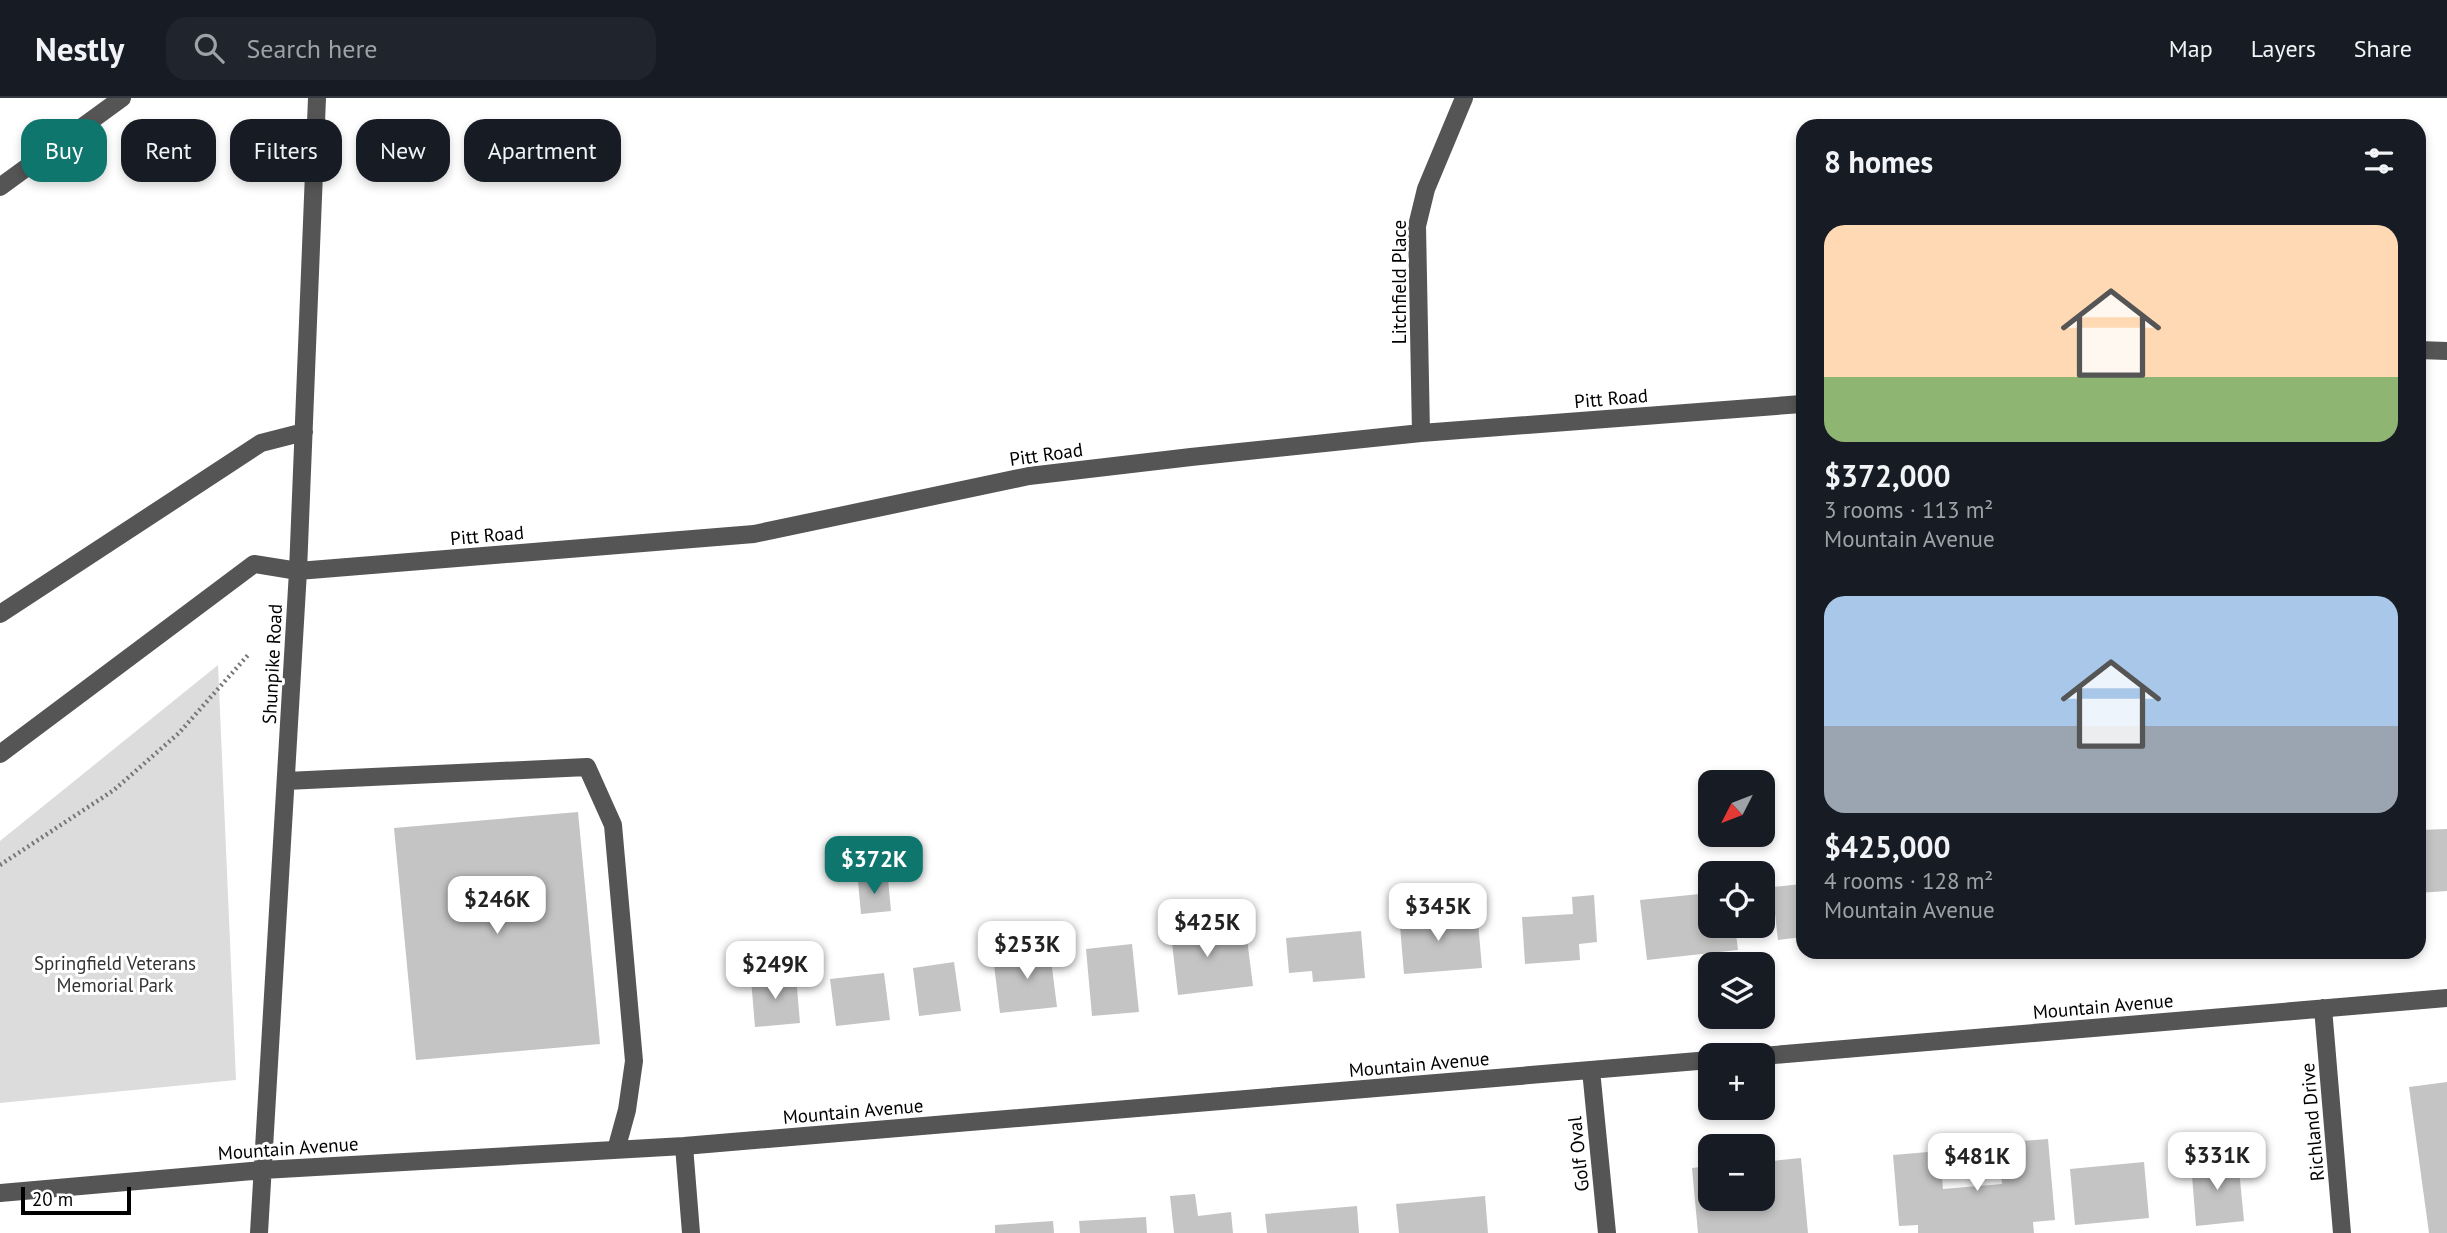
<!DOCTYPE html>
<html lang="en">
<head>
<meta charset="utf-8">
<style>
	:root { --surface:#171b24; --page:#20242c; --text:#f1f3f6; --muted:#9ea1a6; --line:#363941; --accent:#0f766e }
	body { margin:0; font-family:"PT Sans",sans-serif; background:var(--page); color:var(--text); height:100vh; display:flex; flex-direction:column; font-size:26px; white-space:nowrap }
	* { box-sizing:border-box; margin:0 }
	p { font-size:23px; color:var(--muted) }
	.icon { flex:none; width:38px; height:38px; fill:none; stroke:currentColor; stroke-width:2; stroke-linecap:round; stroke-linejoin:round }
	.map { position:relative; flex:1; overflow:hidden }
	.side { position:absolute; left:1796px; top:21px; width:630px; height:840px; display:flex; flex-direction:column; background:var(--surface); border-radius:21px; box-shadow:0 4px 10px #0003 }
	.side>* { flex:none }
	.banner { position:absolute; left:21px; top:21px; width:665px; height:63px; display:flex; gap:14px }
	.needle { width:46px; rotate:228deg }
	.fabs { position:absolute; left:1698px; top:672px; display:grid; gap:14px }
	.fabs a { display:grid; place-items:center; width:77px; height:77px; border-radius:14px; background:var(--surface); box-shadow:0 4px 10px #0003; font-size:35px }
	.scale { position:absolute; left:21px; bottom:18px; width:110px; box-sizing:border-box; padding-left:7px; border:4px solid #000; border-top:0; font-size:19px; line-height:24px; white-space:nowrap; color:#000; -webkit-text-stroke:5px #fff; paint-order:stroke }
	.price { position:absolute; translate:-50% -60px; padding:0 16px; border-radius:14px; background:#fff; color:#222; font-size:23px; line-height:46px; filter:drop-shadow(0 2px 4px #0008) }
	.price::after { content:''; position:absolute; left:50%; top:42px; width:21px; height:16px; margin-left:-10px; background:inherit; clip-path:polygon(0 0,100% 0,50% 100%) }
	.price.current { background:var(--accent); color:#fff }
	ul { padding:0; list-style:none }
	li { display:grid; align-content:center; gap:14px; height:371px; padding:0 28px }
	li span { display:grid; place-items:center; height:217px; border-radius:21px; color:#555 }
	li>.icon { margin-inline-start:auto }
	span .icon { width:126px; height:126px; fill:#fffc; stroke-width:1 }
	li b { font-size:30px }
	h2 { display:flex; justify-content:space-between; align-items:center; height:84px; padding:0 28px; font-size:30px }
	.tag { padding:0 24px; border-radius:21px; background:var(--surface); box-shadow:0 4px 10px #0003; font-size:24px; line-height:63px }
	.tag.current { background:var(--accent); color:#fff }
	header { display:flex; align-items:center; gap:42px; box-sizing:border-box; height:98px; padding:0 35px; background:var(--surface); border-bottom:2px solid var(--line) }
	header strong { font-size:33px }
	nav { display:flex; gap:38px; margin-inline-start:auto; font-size:24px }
	.search { width:490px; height:63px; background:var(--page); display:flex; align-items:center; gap:18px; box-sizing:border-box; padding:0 24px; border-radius:21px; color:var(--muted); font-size:26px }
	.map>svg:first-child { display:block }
</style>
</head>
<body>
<header>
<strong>Nestly</strong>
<div class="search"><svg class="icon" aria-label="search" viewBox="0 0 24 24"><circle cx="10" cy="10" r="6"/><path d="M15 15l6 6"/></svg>Search here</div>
<nav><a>Map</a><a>Layers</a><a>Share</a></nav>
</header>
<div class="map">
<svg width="2447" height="1135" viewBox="0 0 2447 1135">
	<rect width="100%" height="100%" fill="#fff"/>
	<!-- green -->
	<path fill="#dcdcdc" d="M218 567 236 982 0 1005V743Z"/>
	<!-- building -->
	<path fill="#c4c4c4" d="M578 714 600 946 416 962 394 730Z
		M2447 731V793L2418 795V732Z
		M888 781 891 813 861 816 858 783Z
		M1802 786V839L1778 842 1772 789Z
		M1710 795V828H1735L1738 852 1647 862 1640 802Z
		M1594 797 1597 844 1579 846 1580 862 1525 866 1522 819 1573 816 1572 799Z
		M1447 812 1448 826 1478 824 1482 870 1404 876 1399 816Z
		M1199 815 1203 846 1247 841 1253 888 1178 897 1169 819Z
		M1361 833 1365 880 1313 884 1312 873 1289 875 1286 840Z
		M1049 846 1057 909 1000 915 994 867 1020 864 1019 849Z
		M1132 846 1139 914 1092 918 1086 851Z
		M954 864 961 913 919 918 913 870Z
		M884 875 890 922 836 928 830 881Z
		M796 878 800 925 755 929 751 881Z
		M2447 984V1135H2429L2409 989Z
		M2048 1041 2055 1122 2033 1124 2034 1135H1918V1127L1899 1128 1893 1057 1940 1053 1943 1091 2002 1086 1998 1045Z
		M1801 1060 1808 1135H1698L1692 1070 1710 1068V1101H1762V1064Z
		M2238 1061 2244 1123 2196 1128 2191 1065Z
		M2144 1064 2149 1120 2075 1127 2070 1071Z
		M1195 1096 1198 1118 1231 1114 1233 1135H1174L1170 1098Z
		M1485 1098 1488 1135H1399L1396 1106Z
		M1357 1108 1359 1135H1267L1265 1116Z
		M1146 1119 1147 1135H1080L1079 1123Z
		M1053 1123 1054 1135H995V1127Z"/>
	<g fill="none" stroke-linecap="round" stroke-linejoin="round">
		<!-- path -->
		<path stroke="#777" stroke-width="4.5" stroke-dasharray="2 3.5" stroke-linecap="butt" d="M0 767 114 692 179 635 248 557"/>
		<!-- minor -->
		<path stroke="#555" stroke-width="18" d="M0 89 122 0
			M2418 252 2447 253
			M1421 335 1417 128 1426 91 1464 0
			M0 516 261 345 304 334
			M0 656 254 466 298 473 754 436 1029 378 1191 359 1421 335 1802 306
			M286 683 587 669 613 727 634 963 627 1012 616 1052
			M2323 910 2342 1135
			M1762 958 2447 900
			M1591 972 1607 1135
			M684 1048 691 1135
			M0 1095 263 1072 684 1048 1710 962
			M259 1135 298 473 317 0"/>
	</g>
	<g text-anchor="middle" stroke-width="6" stroke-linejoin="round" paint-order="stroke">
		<!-- street labels -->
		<g font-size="19" fill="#000" stroke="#fff">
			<text transform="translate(1399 184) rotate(-90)" y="7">Litchfield Place</text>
			<text transform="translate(1611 300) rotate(-5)" y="7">Pitt Road</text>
			<text transform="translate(1046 356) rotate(-8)" y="7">Pitt Road</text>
			<text transform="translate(487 437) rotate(-5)" y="7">Pitt Road</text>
			<text transform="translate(272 566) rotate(-87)" y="7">Shunpike Road</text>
			<text transform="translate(2103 908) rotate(-5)" y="7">Mountain Avenue</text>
			<text transform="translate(1419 966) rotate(-5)" y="7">Mountain Avenue</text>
			<text transform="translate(853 1013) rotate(-5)" y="7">Mountain Avenue</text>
			<text transform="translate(2312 1024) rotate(-95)" y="7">Richland Drive</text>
			<text transform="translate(288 1050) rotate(-4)" y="7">Mountain Avenue</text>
			<text transform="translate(1578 1056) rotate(-96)" y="7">Golf Oval</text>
		</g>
		<!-- park labels -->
		<g font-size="19" fill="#333" stroke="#fff">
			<text x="115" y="872">Springfield Veterans<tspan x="115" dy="22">Memorial Park</tspan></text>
		</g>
	</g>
</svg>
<div class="fabs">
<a><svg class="needle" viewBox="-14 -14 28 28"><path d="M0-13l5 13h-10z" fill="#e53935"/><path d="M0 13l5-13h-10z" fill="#9ea1a6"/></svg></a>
<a><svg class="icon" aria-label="locate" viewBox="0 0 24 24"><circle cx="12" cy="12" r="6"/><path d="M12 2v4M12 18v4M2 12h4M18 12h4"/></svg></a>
<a><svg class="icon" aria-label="layers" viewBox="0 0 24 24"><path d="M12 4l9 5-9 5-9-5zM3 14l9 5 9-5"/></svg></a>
<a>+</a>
<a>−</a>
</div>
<div class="scale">20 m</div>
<b class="price current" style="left:874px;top:798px">$372K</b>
<b class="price" style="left:497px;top:838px">$246K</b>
<b class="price" style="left:1438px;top:845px">$345K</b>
<b class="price" style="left:1207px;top:861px">$425K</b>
<b class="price" style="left:1027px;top:883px">$253K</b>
<b class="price" style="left:775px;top:903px">$249K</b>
<b class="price" style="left:2217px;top:1094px">$331K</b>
<b class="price" style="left:1977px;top:1095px">$481K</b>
<div class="banner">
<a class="tag current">Buy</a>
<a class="tag">Rent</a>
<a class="tag">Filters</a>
<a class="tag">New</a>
<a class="tag">Apartment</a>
</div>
<section class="side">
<h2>8 homes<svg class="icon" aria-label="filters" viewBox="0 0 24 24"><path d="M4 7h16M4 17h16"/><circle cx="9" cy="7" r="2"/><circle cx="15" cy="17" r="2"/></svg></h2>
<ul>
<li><span style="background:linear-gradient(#ffd9b3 70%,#8fb573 0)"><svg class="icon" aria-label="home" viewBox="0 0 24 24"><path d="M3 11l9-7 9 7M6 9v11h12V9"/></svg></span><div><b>$372,000</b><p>3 rooms · 113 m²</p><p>Mountain Avenue</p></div></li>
<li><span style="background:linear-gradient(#a9c7e8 60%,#9aa5b1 0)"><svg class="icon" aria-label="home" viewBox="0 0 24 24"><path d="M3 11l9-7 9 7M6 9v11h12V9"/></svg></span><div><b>$425,000</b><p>4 rooms · 128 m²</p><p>Mountain Avenue</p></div></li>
</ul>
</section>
</div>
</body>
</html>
